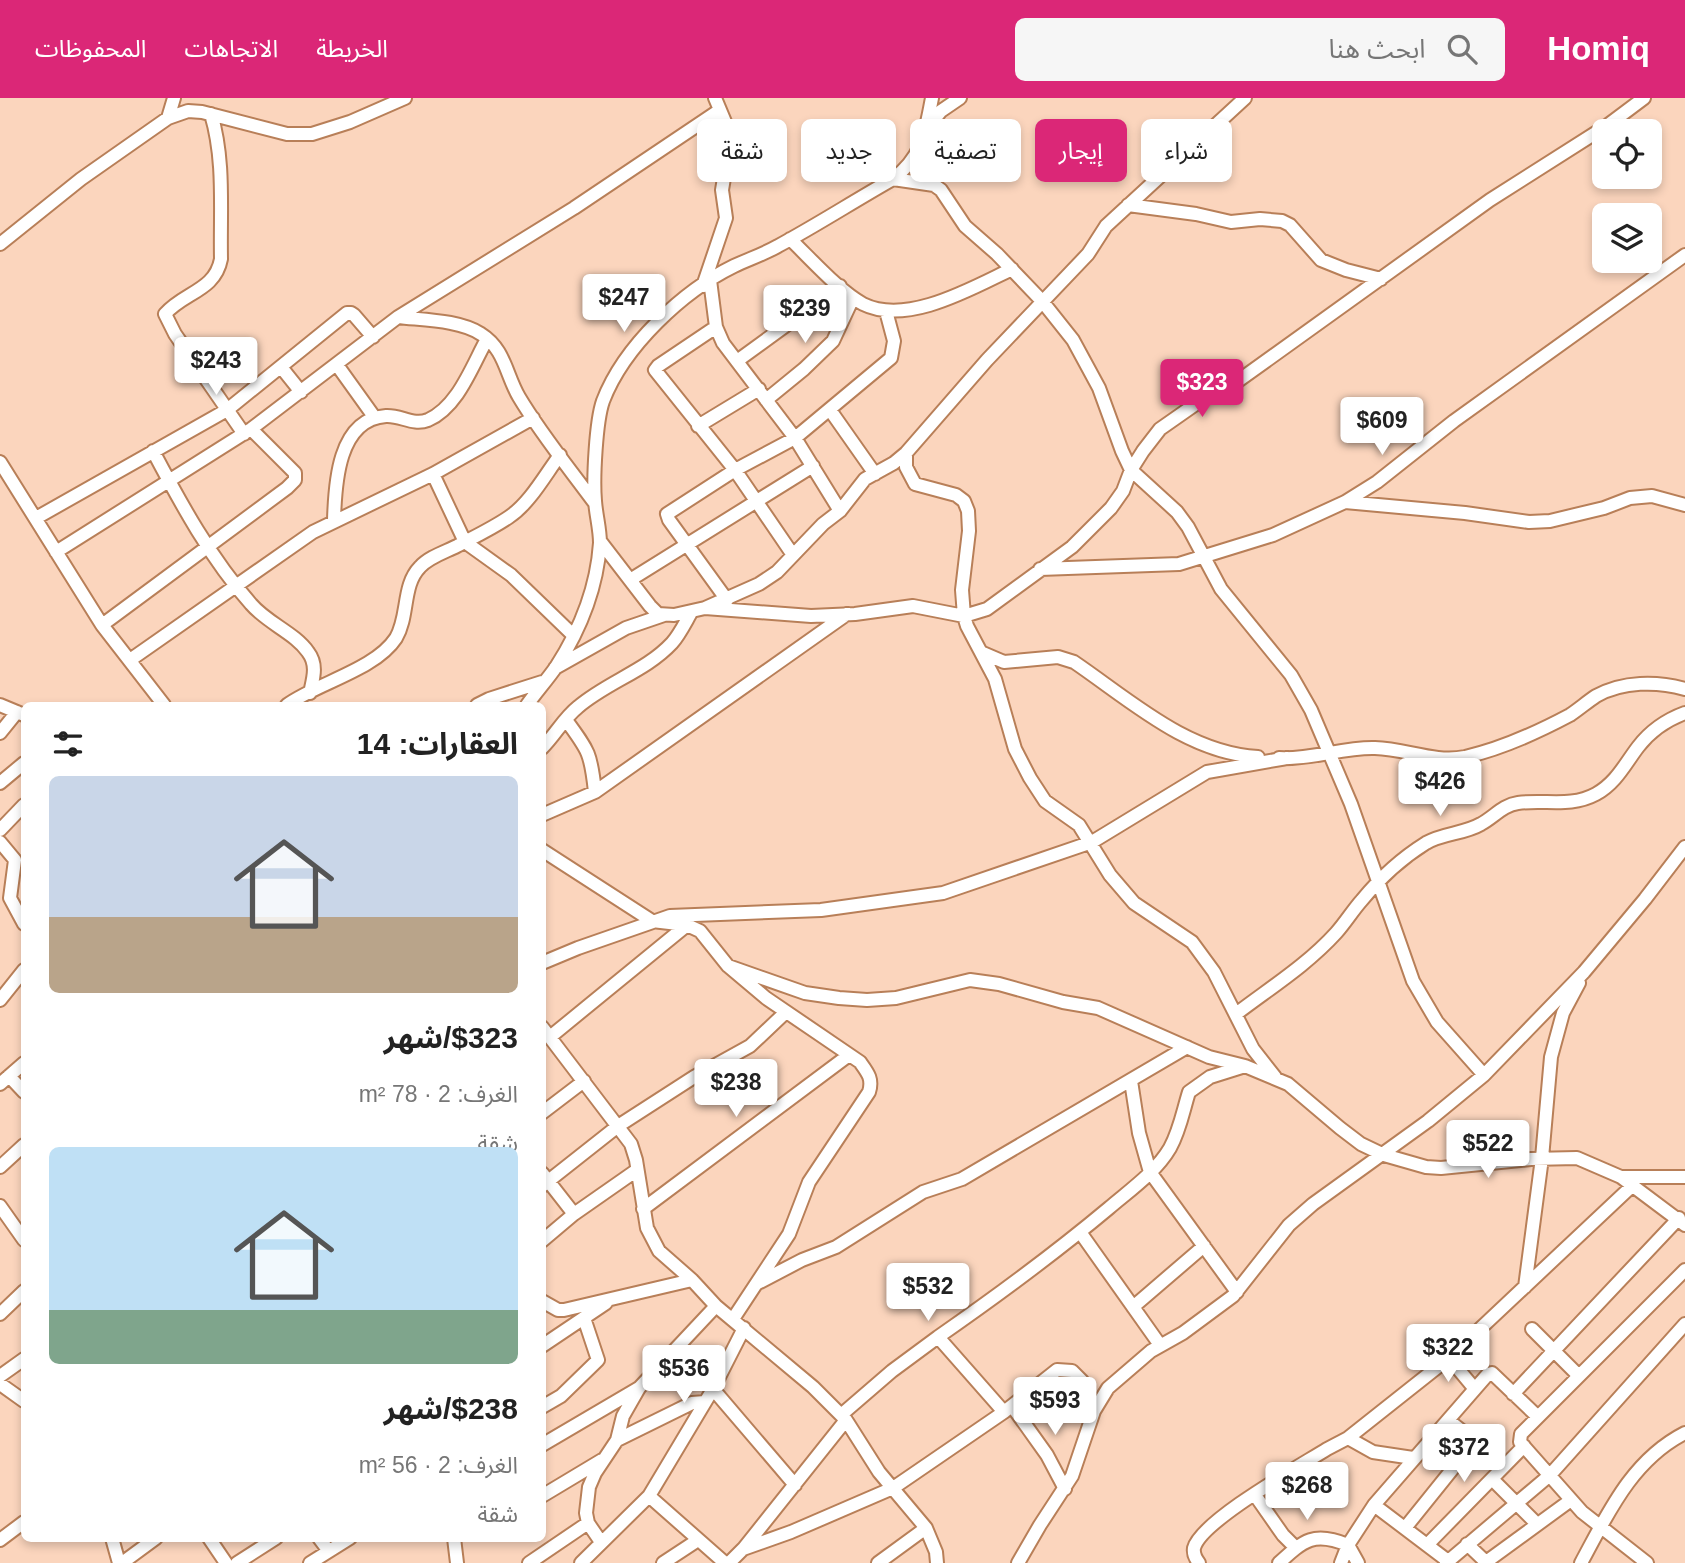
<!DOCTYPE html>
<html lang="ar">
<head>
<meta charset="utf-8">
<style>
	:root { --surface:#fff; --page:#f6f6f6; --text:#222; --muted:#767676; --accent:#db2777 }
	body { margin:0; font-family:Arial,"Noto Sans Arabic",sans-serif; background:var(--page); color:var(--text); direction:rtl; height:100vh; display:flex; flex-direction:column; font-size:26px; white-space:nowrap }
	* { box-sizing:border-box; margin:0 }
	p { font-size:23px; color:var(--muted) }
	.icon { flex:none; width:38px; height:38px; fill:none; stroke:currentColor; stroke-width:2; stroke-linecap:round; stroke-linejoin:round }
	.map { position:relative; flex:1; overflow:hidden; direction:ltr }
	.side { position:absolute; left:21px; top:604px; width:525px; height:840px; display:flex; flex-direction:column; background:var(--surface); border-radius:10px; box-shadow:0 4px 10px #0003; direction:rtl }
	.side>* { flex:none }
	.guide { position:absolute; left:567px; top:21px; width:665px; height:63px; direction:rtl; display:flex; gap:14px }
	.buttons { position:absolute; left:1592px; top:21px; display:grid; gap:14px }
	.buttons a { display:grid; place-items:center; width:70px; height:70px; border-radius:10px; background:var(--surface); box-shadow:0 4px 10px #0003; font-size:35px }
	.price { position:absolute; translate:-50% -60px; padding:0 16px; border-radius:7px; background:#fff; color:#222; font-size:23px; line-height:46px; filter:drop-shadow(0 2px 4px #0008) }
	.price::after { content:''; position:absolute; left:50%; top:42px; width:21px; height:16px; margin-left:-10px; background:inherit; clip-path:polygon(0 0,100% 0,50% 100%) }
	.price.selected { background:var(--accent); color:#fff }
	ul { padding:0; list-style:none }
	li { display:grid; align-content:center; gap:14px; height:371px; padding:0 28px }
	li span { display:grid; place-items:center; height:217px; border-radius:10px; color:#555 }
	li>.icon { margin-inline-start:auto }
	span .icon { width:126px; height:126px; fill:#fffc; stroke-width:1 }
	li b { font-size:30px }
	h2 { display:flex; justify-content:space-between; align-items:center; height:84px; padding:0 28px; font-size:30px }
	.chip { padding:0 24px; border-radius:10px; background:var(--surface); box-shadow:0 4px 10px #0003; font-size:24px; line-height:63px }
	.chip.selected { background:var(--accent); color:#fff }
	header { display:flex; align-items:center; gap:42px; box-sizing:border-box; height:98px; padding:0 35px; background:var(--accent); color:#fff }
	header strong { font-size:33px }
	nav { display:flex; gap:38px; margin-inline-start:auto; font-size:24px }
	.search { width:490px; height:63px; background:var(--page); display:flex; align-items:center; gap:18px; box-sizing:border-box; padding:0 24px; border-radius:10px; color:var(--muted); font-size:26px }
	.map>svg:first-child { display:block }
</style>
</head>
<body>
<header>
<strong>Homiq</strong>
<div class="search"><svg class="icon" aria-label="search" viewBox="0 0 24 24"><circle cx="10" cy="10" r="6"/><path d="M15 15l6 6"/></svg>ابحث هنا</div>
<nav><a>الخريطة</a><a>الاتجاهات</a><a>المحفوظات</a></nav>
</header>
<div class="map">
<svg width="1685" height="1465" viewBox="0 0 1685 1465">
	<rect width="100%" height="100%" fill="#fbd5bd"/>
	<g fill="none" stroke-linecap="round" stroke-linejoin="round">
		<defs>
			<path id="minor" d="M211 16C225 62 220 112 221 161 215 193 184 194 165 216L175 236 244 336
				M168 20 174 0
				M927 30 941 13 960 0
				M893 81 934 87 941 92 965 128 997 156 1042 203 1073 242 1099 290 1122 353 1131 372 1177 414 1188 429 1221 491 1291 577 1311 612 1351 706 1413 883 1437 924 1484 977
				M1128 107 1196 116 1231 124 1260 121 1282 123 1290 127 1321 162 1346 172 1381 181
				M790 141C810 160 840 194 863 206 907 228 972 190 1012 171
				M0 146 81 81 168 20 188 13 202 14 287 36H312L350 24 405 0
				M710 182 716 229 723 245 795 340 840 413
				M703 188 726 120 722 92 730 44 728 31 715 0
				M398 219C423 222 460 222 481 236 505 251 506 277 519 299 541 336 569 370 594 404
				M716 229 658 268 655 272 735 372 793 457
				M737 263 840 188
				M337 267 375 320
				M281 269 301 294
				M766 302 804 271 833 243 853 200
				M830 312 875 376
				M698 328 759 291
				M153 353C181 406 211 461 251 506 267 525 295 535 308 554 318 567 313 581 310 595
				M906 355V369L915 386 956 397 964 403 968 413 969 433 962 492 964 518 967 528 995 581 1015 651 1030 680 1045 703 1079 727 1110 777 1134 805 1192 844 1214 874 1253 951 1275 979
				M0 364 102 527 164 607
				M433 376 465 444 511 477 573 537
				M1345 404 1465 415 1529 424 1550 423 1604 410 1630 400 1652 398 1685 407
				M36 420 227 312 347 215H351L354 217 373 239
				M334 422C335 386 338 321 386 318 401 317 413 328 428 322 458 309 472 268 487 241
				M600 443 650 508 658 516 674 517 705 510 759 486 777 474 823 426 840 413 865 381 894 365 906 355 987 262 1088 156 1106 128 1245 0
				M56 454 251 331 398 219 574 110 720 12
				M1040 471 1179 466 1273 437 1345 404 1377 384 1454 323 1685 157
				M630 482 813 368
				M727 502 669 422 667 416 735 372 795 340 891 260 894 243 886 213
				M705 510 811 518 855 516 913 508 964 518 987 511 1072 449 1111 410 1123 393 1131 372 1143 353 1160 331 1210 296 1238 283 1490 102 1608 27 1644 0
				M102 527 287 390 295 382V375L251 331
				M983 555 1004 564 1058 559 1074 564C1130 602 1187 655 1258 659
				M130 562 313 434 433 376 533 320
				M555 570 626 530 664 517
				M0 607 24 617
				M287 607C317 585 375 572 396 540 409 518 402 487 420 469 429 459 445 454 457 448 474 439 493 430 509 419 530 405 545 377 560 357
				M477 607 489 601 542 584
				M527 607C536 594 547 582 556 569 580 532 597 489 600 445 600 431 596 417 595 403 593 380 596 323 603 303 624 248 683 193 734 168 749 161 764 156 778 148 817 127 854 103 893 81 923 58 925 35 932 0
				M566 622C589 653 591 656 595 694
				M0 635 17 614
				M542 650C555 637 564 620 578 609 607 584 646 573 672 545 680 536 686 523 692 513
				M1279 660C1311 662 1343 649 1375 650 1407 651 1434 665 1465 659 1501 651 1538 634 1570 617 1579 611 1587 604 1596 598 1623 583 1657 583 1685 591
				M0 685 24 665
				M542 717 595 694 847 516
				M0 732 24 707
				M0 744 15 762 10 800 24 826
				M542 752 652 823 687 827 700 833 728 868 766 900 860 964C868 975 873 981 869 994L809 1084 789 1136 733 1221
				M542 865 578 850 670 818 821 812 943 795 1092 744 1207 674 1287 660
				M728 868 805 895 839 900 867 902 896 900 970 882 999 886 1063 904 1098 910 1209 959 1245 968 1288 986 1340 1030 1361 1046 1384 1057 1426 1069 1441 1070 1531 1061 1577 1060 1621 1079 1685 1127
				M0 902 24 872
				M1236 916C1270 890 1307 867 1336 835 1345 825 1353 812 1362 802 1380 780 1402 760 1426 745 1443 735 1464 736 1481 726 1494 719 1503 707 1518 705 1545 701 1570 710 1596 696 1616 685 1625 666 1638 649 1651 632 1666 622 1685 615
				M542 929 631 1046 636 1062 647 1130 659 1153 692 1182 716 1208 813 1289 846 1322 879 1374 926 1430 936 1454 937 1465
				M550 939 687 827
				M9 978 24 994
				M1131 983 1139 1035 1150 1074 1237 1194
				M0 986 24 965
				M542 1015 584 983
				M0 1069 24 1047
				M542 1075 574 1116
				M1621 1079H1685
				M542 1088 618 1028 694 979 750 948 786 914
				M0 1108 24 1142
				M643 1111 849 957
				M1080 1134 1160 1247
				M542 1143 574 1116 637 1072
				M756 1186 802 1162 836 1149 923 1094 962 1081 1187 949
				M1525 1189 1542 1060 1551 959 1563 915 1579 885
				M542 1203 558 1212H564L692 1182
				M1133 1209 1204 1148
				M0 1216 24 1193
				M1532 1231 1579 1278
				M938 1239C997 1198 1054 1156 1109 1110 1130 1092 1156 1074 1170 1050 1180 1032 1183 1013 1189 994L1210 979 1245 968
				M542 1248 606 1205
				M1449 1260 1474 1290
				M0 1278 24 1261
				M0 1286 24 1303
				M713 1291 795 1387
				M1513 1296 1679 1120
				M1012 1308 1047 1357 1065 1391
				M542 1309 561 1298 598 1262 584 1220
				M841 1317 892 1273 938 1239 1004 1314
				M1448 1322 1505 1367
				M1348 1340 1373 1354 1413 1360
				M617 1342 692 1305 705 1304
				M542 1347 639 1290
				M1492 1381 1537 1426
				M1255 1397 1283 1437 1296 1450
				M542 1398 602 1362
				M649 1398 725 1465
				M1374 1407 1448 1463
				M1405 1430 1475 1343
				M112 1440 119 1465
				M209 1440 226 1465
				M319 1440 328 1452
				M454 1440 457 1465
				M0 1442 24 1424
				M601 1444 588 1425 586 1415 589 1389 595 1375 617 1342 623 1318 639 1290 716 1208
				M1467 1446 1486 1464 1571 1402
				M1427 1447 1524 1348
				M744 1450 846 1322
				M122 1465 156 1440
				M237 1465 276 1440
				M310 1465 350 1440
				M529 1465 588 1425
				M581 1465 649 1398 713 1291 744 1230
				M663 1465 698 1442
				M729 1465 743 1451 791 1434 893 1390 1004 1314 1057 1272 1072 1273 1082 1283 1094 1313
				M878 1465 926 1430
				M1018 1465 1040 1427 1072 1378 1094 1313 1108 1290 1151 1253 1183 1235 1233 1198 1289 1127 1313 1106 1428 1023 1484 977 1584 874 1645 801 1685 749
				M1199 1465C1195 1460 1193 1456 1194 1450 1201 1423 1300 1368 1327 1351L1348 1340 1449 1260 1633 1087
				M1279 1465C1304 1442 1314 1433 1348 1447L1358 1465
				M1341 1465 1348 1447 1374 1407 1488 1276 1492 1275 1538 1319
				M1446 1465 1550 1377 1685 1226
				M1581 1465C1608 1415 1632 1362 1685 1335
				M1647 1465 1582 1414 1520 1344 1521 1336 1685 1172"/>
		</defs>
		<!-- minor casing -->
		<use href="#minor" stroke="#b87f58" stroke-width="16"/>
		<!-- minor -->
		<use href="#minor" stroke="#fff" stroke-width="12"/>
	</g>
</svg>
<div class="buttons">
<a><svg class="icon" aria-label="locate" viewBox="0 0 24 24"><circle cx="12" cy="12" r="6"/><path d="M12 2v4M12 18v4M2 12h4M18 12h4"/></svg></a>
<a><svg class="icon" aria-label="layers" viewBox="0 0 24 24"><path d="M12 4l9 5-9 5-9-5zM3 14l9 5 9-5"/></svg></a>
</div>
<b class="price" style="left:624px;top:236px">$247</b>
<b class="price" style="left:805px;top:247px">$239</b>
<b class="price" style="left:216px;top:299px">$243</b>
<b class="price selected" style="left:1202px;top:321px">$323</b>
<b class="price" style="left:1382px;top:359px">$609</b>
<b class="price" style="left:1440px;top:720px">$426</b>
<b class="price" style="left:736px;top:1021px">$238</b>
<b class="price" style="left:1488px;top:1082px">$522</b>
<b class="price" style="left:928px;top:1225px">$532</b>
<b class="price" style="left:1448px;top:1286px">$322</b>
<b class="price" style="left:684px;top:1307px">$536</b>
<b class="price" style="left:1055px;top:1339px">$593</b>
<b class="price" style="left:1464px;top:1386px">$372</b>
<b class="price" style="left:1307px;top:1424px">$268</b>
<div class="guide">
<a class="chip">شراء</a>
<a class="chip selected">إيجار</a>
<a class="chip">تصفية</a>
<a class="chip">جديد</a>
<a class="chip">شقة</a>
</div>
<section class="side">
<h2>العقارات: 14<svg class="icon" aria-label="filters" viewBox="0 0 24 24"><path d="M4 7h16M4 17h16"/><circle cx="9" cy="7" r="2"/><circle cx="15" cy="17" r="2"/></svg></h2>
<ul>
<li><span style="background:linear-gradient(#c9d6e8 65%,#b9a48a 0)"><svg class="icon" aria-label="home" viewBox="0 0 24 24"><path d="M3 11l9-7 9 7M6 9v11h12V9"/></svg></span><div><b>$323/شهر</b><p>الغرف: 2 · 78 m²</p><p>شقة</p></div></li>
<li><span style="background:linear-gradient(#bfe0f5 75%,#7fa58c 0)"><svg class="icon" aria-label="home" viewBox="0 0 24 24"><path d="M3 11l9-7 9 7M6 9v11h12V9"/></svg></span><div><b>$238/شهر</b><p>الغرف: 2 · 56 m²</p><p>شقة</p></div></li>
</ul>
</section>
</div>
</body>
</html>
